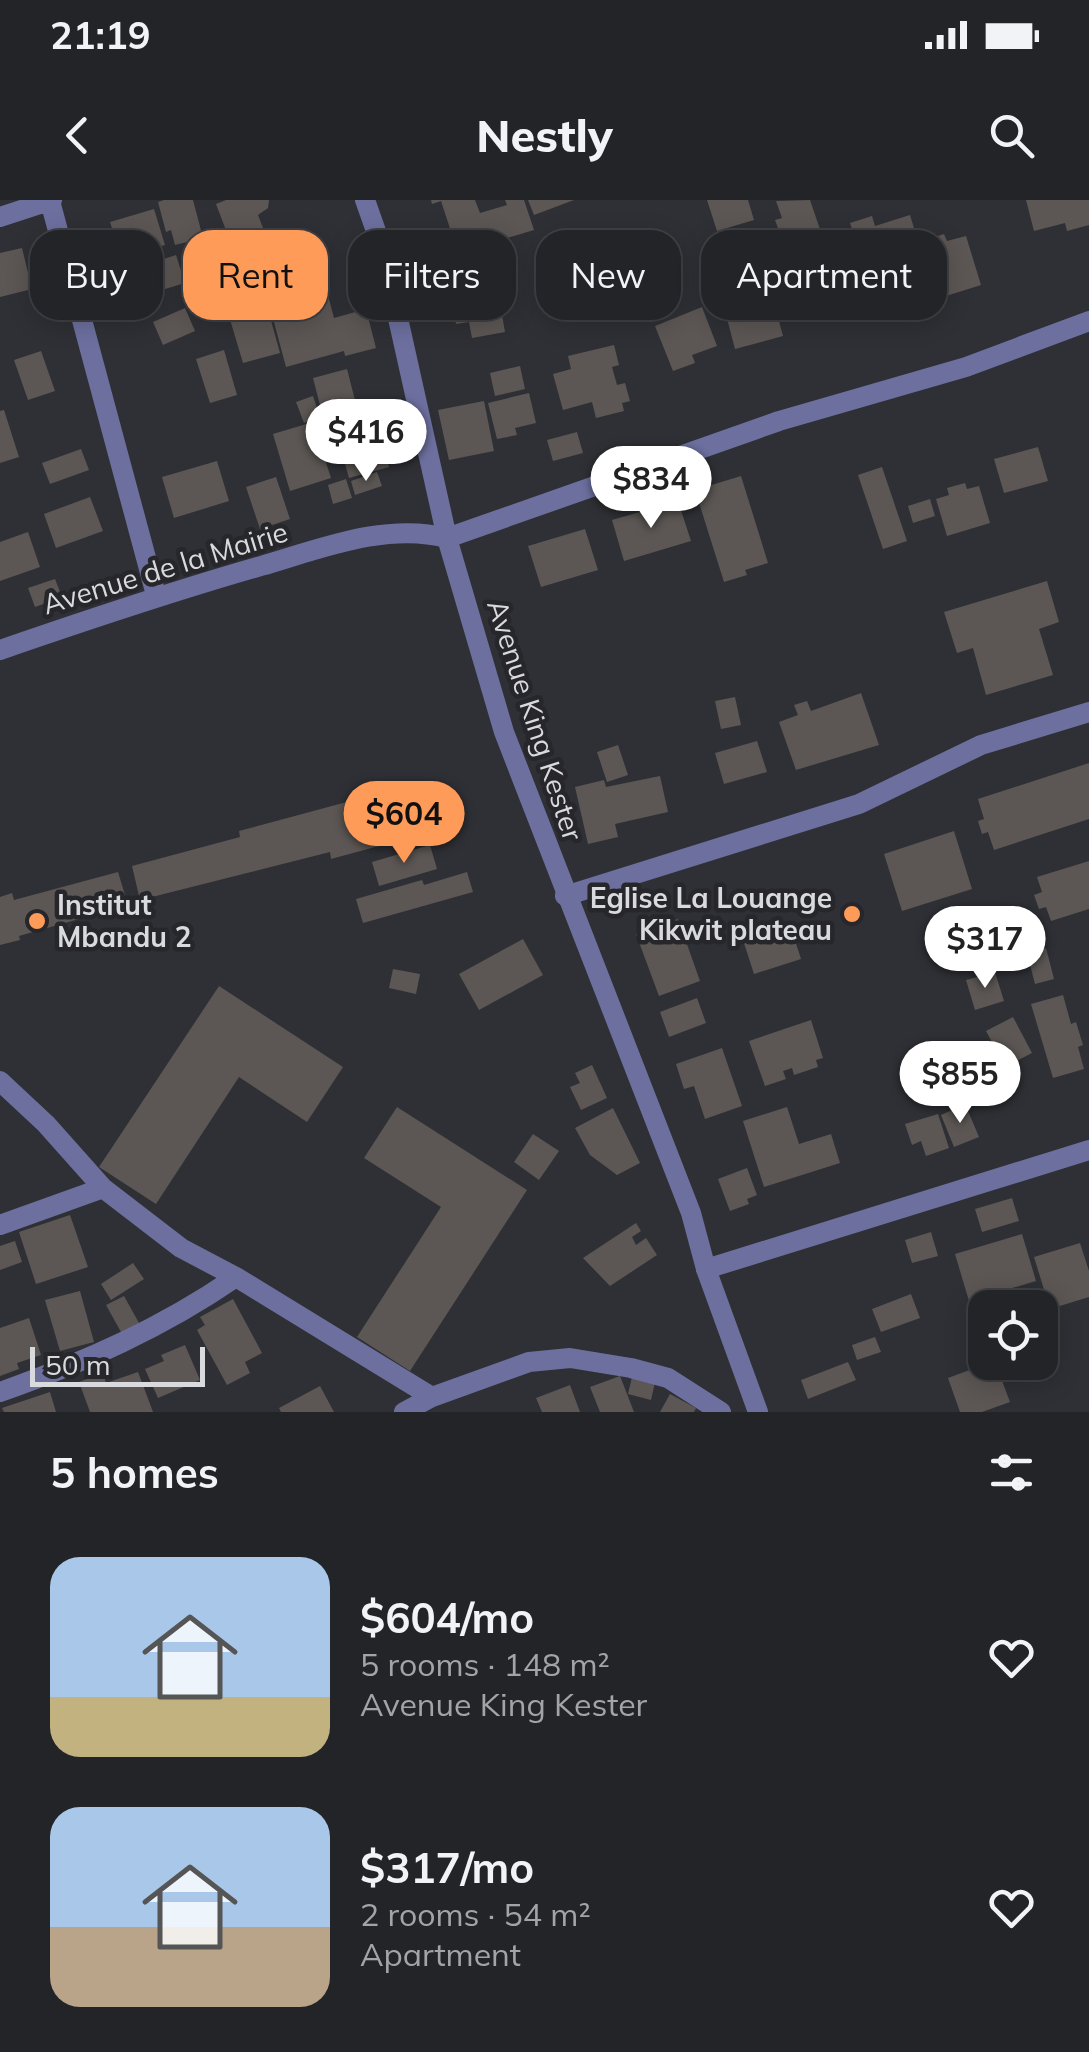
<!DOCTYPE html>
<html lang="en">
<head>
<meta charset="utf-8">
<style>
	:root { --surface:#232428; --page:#2f3034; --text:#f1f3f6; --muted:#a3a4a8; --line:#404145; --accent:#fe9b59 }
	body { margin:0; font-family:Mulish,sans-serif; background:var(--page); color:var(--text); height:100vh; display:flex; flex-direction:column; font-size:38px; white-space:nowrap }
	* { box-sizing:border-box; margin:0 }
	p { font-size:32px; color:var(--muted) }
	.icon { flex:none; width:55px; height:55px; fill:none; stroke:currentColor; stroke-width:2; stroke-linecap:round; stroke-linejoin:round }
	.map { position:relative; height:1212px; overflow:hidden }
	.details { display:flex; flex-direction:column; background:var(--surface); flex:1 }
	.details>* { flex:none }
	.top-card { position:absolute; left:30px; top:30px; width:1030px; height:90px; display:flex; gap:20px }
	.fabs { position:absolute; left:968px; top:1090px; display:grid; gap:20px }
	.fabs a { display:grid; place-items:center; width:90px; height:90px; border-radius:20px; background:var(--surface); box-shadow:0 5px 25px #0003,0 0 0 2px var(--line); font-size:50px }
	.scale { position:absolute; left:30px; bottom:25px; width:175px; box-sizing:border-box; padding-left:10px; border:5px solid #d9dadd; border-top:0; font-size:28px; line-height:35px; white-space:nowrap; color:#d9dadd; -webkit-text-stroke:8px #26262b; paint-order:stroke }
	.price { position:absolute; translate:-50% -85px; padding:0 22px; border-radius:35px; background:#fff; color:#222; font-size:32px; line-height:65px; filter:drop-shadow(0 2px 5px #0008) }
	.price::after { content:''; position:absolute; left:50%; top:60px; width:30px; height:22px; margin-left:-15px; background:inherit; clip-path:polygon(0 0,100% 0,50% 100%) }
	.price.on { background:var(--accent); color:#111 }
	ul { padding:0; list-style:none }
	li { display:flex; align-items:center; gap:30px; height:250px; padding:0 50px }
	li span { display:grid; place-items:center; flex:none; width:280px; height:200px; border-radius:30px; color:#555 }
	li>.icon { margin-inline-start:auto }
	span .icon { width:120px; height:120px; fill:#fffc; stroke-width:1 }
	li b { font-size:42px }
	h2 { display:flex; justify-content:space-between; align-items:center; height:120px; padding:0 50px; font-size:42px }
	.tag { padding:0 35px; border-radius:30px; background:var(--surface); box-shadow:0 5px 25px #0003,0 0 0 2px var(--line); font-size:35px; line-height:90px }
	.tag.on { background:var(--accent); color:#111 }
	.status { display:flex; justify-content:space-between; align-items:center; height:70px; padding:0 50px; background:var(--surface); direction:ltr }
	.status svg { height:28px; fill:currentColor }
	header { display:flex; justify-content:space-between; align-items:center; height:130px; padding:0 50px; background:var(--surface); font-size:45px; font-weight:800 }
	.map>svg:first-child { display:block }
</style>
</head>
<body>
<div class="status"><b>21:19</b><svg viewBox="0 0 49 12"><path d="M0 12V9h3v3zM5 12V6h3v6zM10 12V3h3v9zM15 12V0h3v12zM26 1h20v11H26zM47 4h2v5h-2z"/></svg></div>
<header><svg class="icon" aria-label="back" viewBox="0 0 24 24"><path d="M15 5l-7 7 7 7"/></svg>Nestly<svg class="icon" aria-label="search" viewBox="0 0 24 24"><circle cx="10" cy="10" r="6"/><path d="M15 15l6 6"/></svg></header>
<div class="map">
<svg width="1089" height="1212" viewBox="0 0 1089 1212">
	<rect width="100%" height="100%" fill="#2f3035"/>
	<!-- building -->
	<path fill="#5c5754" d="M164 0H193L203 38 175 45 171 30 166 32 158 2Z
		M226 0H269L268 8 258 15 268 41 235 54 216 4Z
		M431 0H475L480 13 507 5 505 0H524L534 30 458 53 441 1 432 4Z
		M528 0H574L534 15Z
		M707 0H748L754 20 717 31Z
		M810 0 825 44 808 50 811 60 792 66 775 20 782 18 776 1Z
		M1026 0H1089V25L1067 31 1065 23 1034 31Z
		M154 9 165 45 121 58 110 22Z
		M910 15 927 71 871 89 850 23 872 16 875 26Z
		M944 34 947 41 966 36 981 85 946 96 931 46 934 45 932 38Z
		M22 48 32 89 0 97V53Z
		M176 55 185 83 145 95 136 68Z
		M841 70 856 110 836 118 833 109 813 116 801 84Z
		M495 75 505 132 472 138 469 122 456 124 451 97 464 95 461 81Z
		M324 80 334 118 366 109 376 148 345 156 344 151 286 167 267 96Z
		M772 95 783 136 735 149 724 107Z
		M267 106 280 153 243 163 229 116Z
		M702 107 717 146 692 155 695 163 673 171 655 126Z
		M185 108 195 131 163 145 153 122Z
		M614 145 619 165 612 167 617 185 625 183 630 201 622 203 624 211 596 218 592 202 563 210 553 174 571 169 568 156Z
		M224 150 237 195 210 203 196 159Z
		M41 151 55 191 28 200 14 160Z
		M520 166 525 189 495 196 490 173Z
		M347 169 356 204 322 213 313 178Z
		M529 193 536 223 515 228 517 235 497 239 488 203Z
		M313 196 320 217 304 223 296 202Z
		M484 201 494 251 449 260 438 210Z
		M4 210 19 257 0 263V211Z
		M375 218 389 267 349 278 335 229Z
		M313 222 331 278 290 291 273 234Z
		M577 232 583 253 553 261 547 240Z
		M1038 247 1048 281 1004 293 994 259Z
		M81 249 89 270 50 284 42 263Z
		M217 261 229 301 174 318 162 277Z
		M882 267 907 341 883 349 858 275Z
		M377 272 382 286 355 295 351 281Z
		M741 276 768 363 745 370 747 375 724 382 695 290Z
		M276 277 290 319 260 329 246 287Z
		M346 279 352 298 333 304 328 285Z
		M965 283 967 289 979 286 990 323 947 336 936 299 949 295 947 288Z
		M90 297 103 331 56 348 44 314Z
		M930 299 935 316 913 323 908 306Z
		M678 301 691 341 624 361 612 320Z
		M585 329 598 370 541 387 528 346Z
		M28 332 40 367 0 381V342Z
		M55 379 62 397 35 407 28 388Z
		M1047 381 1059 422 1039 429 1053 475 986 495 973 448 957 453 944 412Z
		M861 493 879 545 796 570 779 522 798 515 794 505 807 501 811 511Z
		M735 497 741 525 721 529 715 501Z
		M757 541 767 572 724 584 715 553Z
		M618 545 628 575 607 582 597 552Z
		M1089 563V619L994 650 988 632 982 634 978 621 984 619 978 599Z
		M660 576 668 612 615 624 618 637 588 644 575 587 604 580 606 587Z
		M433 582 446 626 422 634 408 590Z
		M380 593 392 636 378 640 379 646 331 659 330 652 140 700 132 666 240 637 239 631Z
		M954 631 972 689 902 711 884 654Z
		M430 645 437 669 379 686 372 662Z
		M1089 661V709L1051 721 1046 707 1039 709 1034 695 1042 692 1037 677Z
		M118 672 128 705 19 736 20 740 0 745V697L12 693 14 700Z
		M467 672 473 692 363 723 356 699 422 680 424 685Z
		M678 719 700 781 659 796 636 734Z
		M790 725 801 759 754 774 743 740Z
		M523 739 543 775 479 810 459 774Z
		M1046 748 1054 779 1035 784 1027 753Z
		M393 769 420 774 416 794 389 788Z
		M995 772 1004 801 975 810 966 780Z
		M219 786 343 867 307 922 239 877 156 1004 99 967Z
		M1063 795 1071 824 1076 822 1083 845 1078 847 1084 869 1053 878 1031 804Z
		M697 798 706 823 669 837 660 812Z
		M1013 817 1032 853 1005 867 986 831Z
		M811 820 823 858 816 860 818 867 794 875 792 868 783 871 786 879 765 886 749 841Z
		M722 848 742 906 705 919 694 886 684 889 676 864Z
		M592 865 607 898 581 910 570 887 580 883 575 873Z
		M965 904 979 937 954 947 941 915Z
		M397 907 527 990 410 1171 357 1137 441 1007 364 958Z
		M787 907 799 944 831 934 840 963 764 987 743 921Z
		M613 908 640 963 617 975 590 955 575 928Z
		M938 914 949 948 926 956 921 941 912 945 905 924Z
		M533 934 559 951 539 980 514 962Z
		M747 968 757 995 747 999 749 1004 730 1011 718 979Z
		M1012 998 1019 1021 982 1032 975 1009Z
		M70 1015 88 1067 36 1084 19 1032Z
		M636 1023 641 1031 632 1037 636 1045 646 1038 657 1055 610 1086 583 1058Z
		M931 1032 938 1056 912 1063 905 1040Z
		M1022 1034 1036 1081 969 1101 955 1054Z
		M15 1041 22 1062 0 1070V1046Z
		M1080 1043 1089 1071V1097L1050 1109 1034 1057Z
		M133 1063 144 1079 111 1100 101 1084Z
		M80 1091 94 1142 60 1151 45 1100Z
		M911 1094 920 1118 881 1132 872 1109Z
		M124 1096 139 1123 121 1132 106 1105Z
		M233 1099 262 1153 245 1162 250 1173 227 1185 197 1130 205 1125 200 1117Z
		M29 1118 41 1155 17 1163 19 1169 0 1176V1128Z
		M875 1137 881 1152 857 1160 852 1145Z
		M185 1145 200 1180 158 1198 145 1169 164 1161 161 1155Z
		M848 1162 856 1180 808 1199 801 1180Z
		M991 1162H995L1010 1202 982 1212H960L948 1178Z
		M138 1172 153 1212H90L79 1182 103 1173 106 1183Z
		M620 1176 634 1212H600L590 1187Z
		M632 1177 655 1182 651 1200 628 1194Z
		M570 1185 580 1212H542L536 1198Z
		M320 1186 334 1212H281L279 1208Z
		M50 1192 56 1212H4L2 1208Z
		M670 1194 696 1208 694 1212H660Z"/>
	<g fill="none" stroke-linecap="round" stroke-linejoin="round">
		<!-- minor -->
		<path stroke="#6d709f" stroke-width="20" d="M50 1 156 395
			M0 17 52 0
			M0 450C87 420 173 391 261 366 320 349 386 322 447 338L383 51 365 0
			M565 696 859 604 981 545 1089 512
			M0 881 46 924 103 988 181 1048 236 1077 432 1197
			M0 1025 103 988
			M706 1069 1089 950
			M0 1192C85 1162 162 1128 236 1077
			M404 1212 432 1197 529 1162 570 1158 631 1168 668 1178 721 1212"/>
		<!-- tertiary -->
		<path stroke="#6d709f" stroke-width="20" d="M758 1212 706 1069 691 1013 504 532 447 338 779 221 966 167 1089 121"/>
	</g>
	<!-- markers -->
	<g fill="#fe9b59" stroke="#26262b" stroke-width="4">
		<circle cx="852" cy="714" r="10"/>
		<circle cx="37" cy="721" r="10"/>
	</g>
	<g text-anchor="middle" stroke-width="9" stroke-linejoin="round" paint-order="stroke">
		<!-- street labels -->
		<g font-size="28" fill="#d9dadd" stroke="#26262b">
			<text transform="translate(165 368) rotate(-17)" y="10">Avenue de la Mairie</text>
			<text transform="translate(535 520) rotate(72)" y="10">Avenue King Kester</text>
		</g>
		<!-- poi labels -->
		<g font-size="28" font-weight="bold" fill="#d9dadd" stroke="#26262b" text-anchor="end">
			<text x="832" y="708">Eglise La Louange<tspan x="832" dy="32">Kikwit plateau</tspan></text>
			<text x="57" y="715" text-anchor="start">Institut<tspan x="57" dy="32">Mbandu 2</tspan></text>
		</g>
	</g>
</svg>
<div class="fabs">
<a><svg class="icon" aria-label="locate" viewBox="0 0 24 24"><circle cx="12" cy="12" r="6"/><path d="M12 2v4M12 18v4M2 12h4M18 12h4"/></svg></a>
</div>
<div class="scale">50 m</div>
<b class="price" style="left:366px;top:284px">$416</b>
<b class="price" style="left:651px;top:331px">$834</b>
<b class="price on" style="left:404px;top:666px">$604</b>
<b class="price" style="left:985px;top:791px">$317</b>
<b class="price" style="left:960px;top:926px">$855</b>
<div class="top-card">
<a class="tag">Buy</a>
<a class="tag on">Rent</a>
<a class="tag">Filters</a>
<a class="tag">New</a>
<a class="tag">Apartment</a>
</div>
</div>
<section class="details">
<h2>5 homes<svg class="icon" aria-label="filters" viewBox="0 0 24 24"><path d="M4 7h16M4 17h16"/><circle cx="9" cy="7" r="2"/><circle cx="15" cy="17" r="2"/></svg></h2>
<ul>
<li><span style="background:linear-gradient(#a9c7e8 70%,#c2b280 0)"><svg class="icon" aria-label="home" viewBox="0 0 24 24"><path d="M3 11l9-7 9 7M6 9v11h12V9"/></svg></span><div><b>$604/mo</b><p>5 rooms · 148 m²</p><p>Avenue King Kester</p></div><svg class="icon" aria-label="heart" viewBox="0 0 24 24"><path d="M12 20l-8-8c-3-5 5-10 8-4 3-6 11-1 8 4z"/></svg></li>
<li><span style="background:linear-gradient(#a9c7e8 60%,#b9a48a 0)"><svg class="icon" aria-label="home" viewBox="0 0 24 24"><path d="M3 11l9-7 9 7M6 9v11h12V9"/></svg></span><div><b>$317/mo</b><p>2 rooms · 54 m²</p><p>Apartment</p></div><svg class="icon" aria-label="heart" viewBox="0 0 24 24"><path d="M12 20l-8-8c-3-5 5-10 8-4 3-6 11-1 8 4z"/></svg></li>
</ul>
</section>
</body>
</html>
